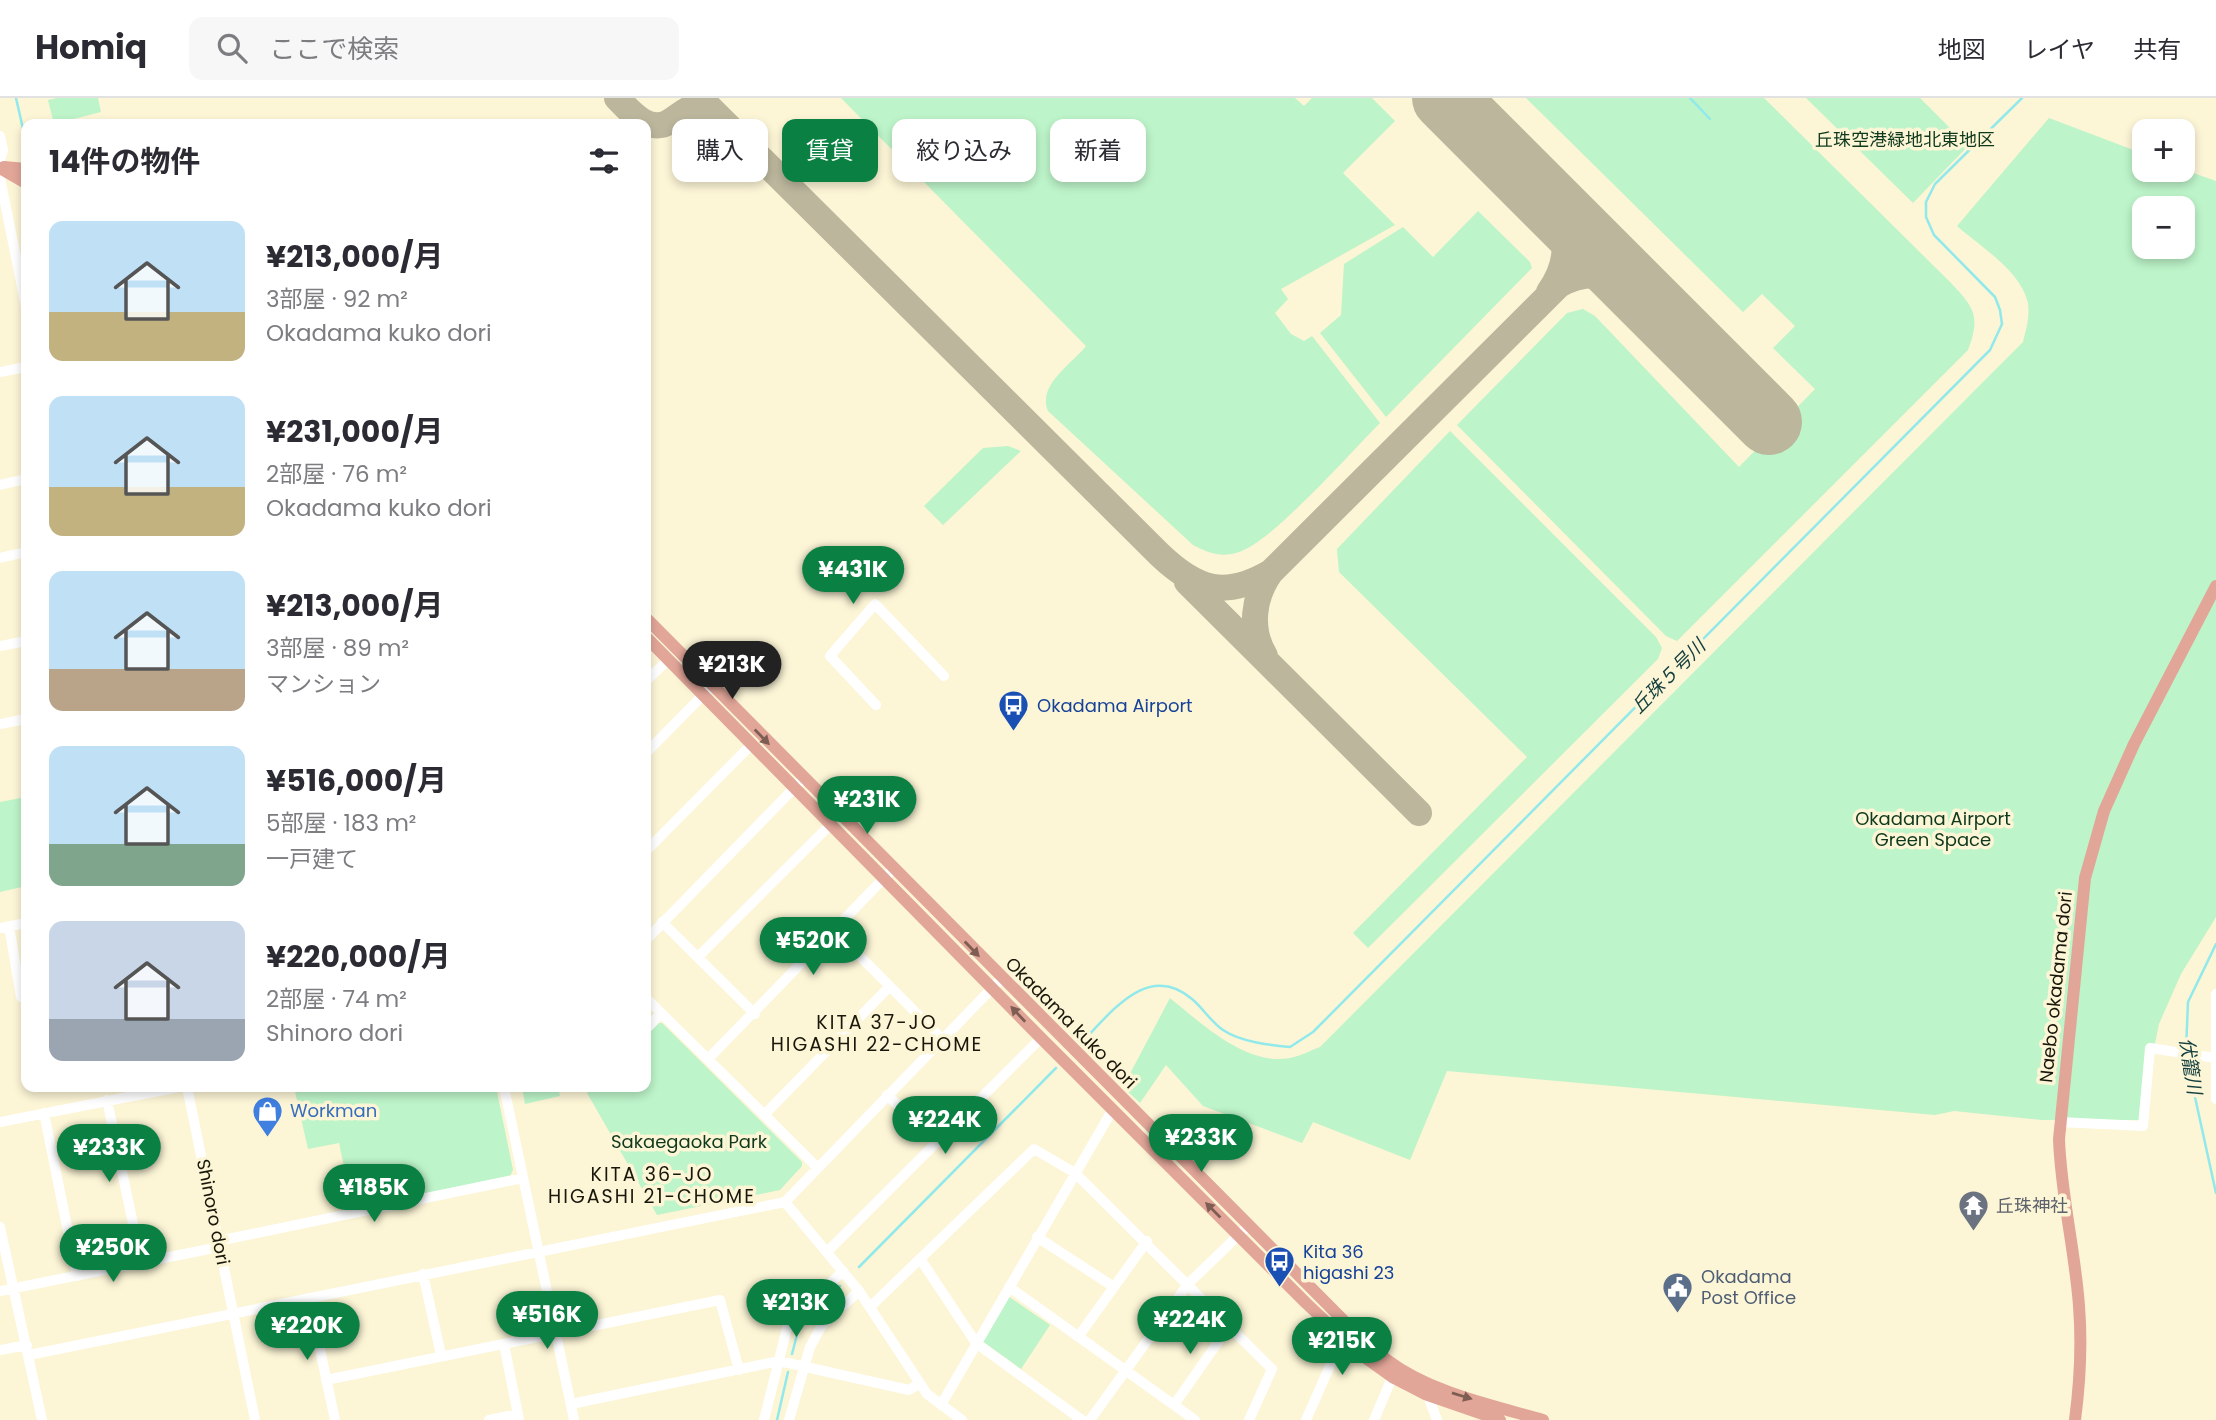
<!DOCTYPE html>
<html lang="ja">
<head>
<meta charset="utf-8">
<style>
	:root { --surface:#fff; --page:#f7f7f7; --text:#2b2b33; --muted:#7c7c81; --line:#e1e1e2; --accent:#0b8043 }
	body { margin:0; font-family:Poppins,"Noto Sans JP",sans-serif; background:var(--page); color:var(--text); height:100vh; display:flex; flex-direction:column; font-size:26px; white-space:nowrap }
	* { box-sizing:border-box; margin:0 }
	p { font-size:23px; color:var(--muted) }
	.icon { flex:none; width:38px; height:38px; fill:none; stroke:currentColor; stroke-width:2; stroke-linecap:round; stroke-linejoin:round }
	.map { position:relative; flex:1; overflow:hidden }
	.side { position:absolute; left:21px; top:21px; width:630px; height:973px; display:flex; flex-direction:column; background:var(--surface); border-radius:14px; box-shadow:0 4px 10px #0003 }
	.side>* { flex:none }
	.banner { position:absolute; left:672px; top:21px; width:665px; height:63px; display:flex; gap:14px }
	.buttons { position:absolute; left:2132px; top:21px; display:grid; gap:14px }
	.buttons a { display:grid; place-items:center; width:63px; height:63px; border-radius:14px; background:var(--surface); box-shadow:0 4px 10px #0003; font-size:35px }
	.price { position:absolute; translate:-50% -60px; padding:0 16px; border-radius:24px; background:var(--accent); color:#fff; font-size:23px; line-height:46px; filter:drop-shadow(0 2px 4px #0008) }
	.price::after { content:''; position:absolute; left:50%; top:42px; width:21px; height:16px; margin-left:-10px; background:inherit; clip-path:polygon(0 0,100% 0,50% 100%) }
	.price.on { background:#222; color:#fff }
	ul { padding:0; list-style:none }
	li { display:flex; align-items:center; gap:21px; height:175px; padding:0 28px }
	li span { display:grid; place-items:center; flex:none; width:196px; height:140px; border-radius:14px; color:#555 }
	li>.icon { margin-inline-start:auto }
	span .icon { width:84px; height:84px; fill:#fffc; stroke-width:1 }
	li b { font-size:30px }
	h2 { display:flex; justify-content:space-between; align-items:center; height:84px; padding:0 28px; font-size:30px }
	.chip { padding:0 24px; border-radius:14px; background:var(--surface); box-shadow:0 4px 10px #0003; font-size:24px; line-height:63px }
	.chip.on { background:var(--accent); color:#fff }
	header { display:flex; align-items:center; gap:42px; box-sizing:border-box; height:98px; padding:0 35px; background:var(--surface); border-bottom:2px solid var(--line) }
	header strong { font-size:33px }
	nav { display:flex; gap:38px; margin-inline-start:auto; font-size:24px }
	.search { width:490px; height:63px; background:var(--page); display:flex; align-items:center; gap:18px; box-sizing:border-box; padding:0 24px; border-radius:14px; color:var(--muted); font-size:26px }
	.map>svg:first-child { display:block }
</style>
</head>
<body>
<header>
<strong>Homiq</strong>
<div class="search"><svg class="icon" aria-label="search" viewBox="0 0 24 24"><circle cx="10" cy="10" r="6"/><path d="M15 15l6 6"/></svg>ここで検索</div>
<nav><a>地図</a><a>レイヤ</a><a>共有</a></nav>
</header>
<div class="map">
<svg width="2216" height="1322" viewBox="0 0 2216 1322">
	<rect width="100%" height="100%" fill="#fcf5d6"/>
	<!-- green -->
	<path fill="#bdf4c9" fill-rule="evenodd" d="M57 0H98L101 14 54 26 48 2Z
		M841 0H1295L1304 8 1312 0H1372L1395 23 1343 75 1395 127 1281 191 1288 201 1275 215 1291 236 1304 243 1312 238 1380 325C1352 353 1272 444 1239 454 1222 460 1208 455 1193 447L1048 313C1037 287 1072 266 1086 248Z
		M1526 0H1764L1950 184C1974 209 1981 218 1968 252L1677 543 1666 538 1457 327 1567 215 1583 211 1595 218 1739 369 1815 291 1773 250 1795 228 1762 196 1743 214Z
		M1806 0H1920L1968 48 1913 105Z
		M2049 20 2144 56V72L2182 71 2216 83V819L2181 876 2159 926 2139 1022H2042L1954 1013 1935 1017 1447 973 1410 1062 1313 1024 1302 1045 1203 1008 1166 967 1140 1005 1123 989 1170 900C1202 926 1249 971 1294 959 1303 957 1311 952 1320 949L2023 244C2026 231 2030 219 2028 205 2021 173 1980 148 1957 128ZM2144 110H2182V149H2144Z
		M1478 113 1530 164 1532 170 1386 319 1320 235 1341 217 1344 166 1403 129 1433 159Z
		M1450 333 1656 539 1662 550 1658 561 1368 850 1353 835 1527 659 1339 474 1337 451Z
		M1008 348 1021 353 943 427 924 408 983 350Z
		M26 699V788L0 794V704Z
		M659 925H662L802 1064V1068L780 1092 657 1117 587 995 594 989H646V938Z
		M294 989H496L513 1072 510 1078 353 1110 339 1045 308 1051Z
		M522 989H558L560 998 525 1006Z
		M1008 1198 1050 1227 1021 1271 982 1243Z"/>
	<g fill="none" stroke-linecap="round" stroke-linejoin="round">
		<!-- stream -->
		<path stroke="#91e9eb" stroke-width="2.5" d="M16 0 26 44
			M1690 0 1710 21
			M1083 943C1113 912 1149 864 1192 901 1203 910 1211 924 1223 932 1241 944 1269 947 1290 949L1313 934 1990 252 2002 226 2000 212 1995 199 1934 137 1926 119V104L1935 86 2022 0
			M2186 952 2188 904 2216 846
			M2186 958 2216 1095
			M859 1169 1056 970
			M792 1256 799 1229 840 1188
			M777 1322 788 1274"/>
		<!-- taxiway -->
		<path stroke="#bbb69c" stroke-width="26" d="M617 0C630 13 648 36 669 24 678 19 683 13 693 9L716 16
			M700 0 1160 457C1197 492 1225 501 1271 474L1559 187C1586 171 1614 176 1638 193
			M1547 101C1568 134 1572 161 1549 194
			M1187 484 1419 715
			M1265 558C1249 531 1253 499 1271 474"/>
		<!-- runway -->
		<path stroke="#bbb69c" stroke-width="66" d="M1445 0 1769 324"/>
		<!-- minor -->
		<path stroke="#fff" stroke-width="10" d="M0 38 3 52 0 62
			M0 80 26 209
			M0 274 26 269
			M0 387 26 381
			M0 460 26 454
			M0 548 26 543
			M646 583 668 562
			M876 607 830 558 875 506 944 578
			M0 626 26 621
			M646 655 707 593
			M646 753 751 647
			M662 824 755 916
			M9 828 21 899
			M0 830 26 825
			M836 834 943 942
			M646 842 803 681
			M698 859 831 726
			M2216 896V1001
			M646 900 818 1070
			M646 931 661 915
			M708 961 893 771
			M187 989 255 1322
			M504 989 574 1322
			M586 989H587
			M887 997 937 1044
			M107 1002 141 1164
			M44 1015 77 1178
			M764 1017 889 889
			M0 1024 179 989
			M2059 1024 2143 1028 2150 950 2215 960
			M785 1104 859 1193 927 1296 962 1322
			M0 1129 42 1322
			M1037 1139 1114 1189
			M218 1143 523 1080
			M827 1154 1041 940
			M921 1162 976 1245 1082 1322
			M423 1176 441 1257
			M1009 1189 1195 1322
			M0 1193 219 1149
			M309 1200 335 1322
			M870 1209 1034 1051 1075 1075 1272 1271 1249 1322
			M1078 1239 1147 1143
			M504 1246 519 1322
			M0 1252 27 1247
			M29 1257 785 1104 1001 881
			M326 1282 720 1202 739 1272
			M1425 1290 1437 1322
			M571 1306 779 1263 909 1292 919 1286
			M941 1307 1113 1011
			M1174 1307 1230 1227
			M489 1322 518 1316
			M764 1322 788 1226 843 1173
			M789 1322 810 1249 822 1227 859 1193
			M1090 1322 1188 1186 1248 1128
			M1306 1322 1344 1236
			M1374 1322 1394 1275"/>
		<!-- major -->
		<path stroke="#e2a699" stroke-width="12" d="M4 69 26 71
			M0 70 26 85
			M646 520 1347 1226C1360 1238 1373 1251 1387 1262 1431 1295 1491 1307 1543 1322
			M646 539 1041 940 1306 1205 1359 1255 1394 1280 1425 1296 1500 1322
			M2075 1322C2080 1284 2082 1246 2079 1208 2075 1152 2061 1098 2059 1041L2085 780 2104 713 2134 646 2216 488"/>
	</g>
	<!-- one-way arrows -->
	<defs><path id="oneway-solid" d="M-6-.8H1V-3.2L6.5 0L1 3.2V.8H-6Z" transform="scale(1.75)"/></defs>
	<g fill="#7e5e52">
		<use href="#oneway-solid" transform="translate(762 639) rotate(46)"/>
		<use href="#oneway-solid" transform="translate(972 851) rotate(46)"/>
		<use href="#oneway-solid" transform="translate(1018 916) rotate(-133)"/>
		<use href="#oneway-solid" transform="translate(1213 1112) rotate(-135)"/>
		<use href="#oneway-solid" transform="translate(1462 1298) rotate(17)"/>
	</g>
	<!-- icons -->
	<defs>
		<symbol id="bus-pin" viewBox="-11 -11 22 30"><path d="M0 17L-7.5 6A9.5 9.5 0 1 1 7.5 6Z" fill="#1a4fb4" stroke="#fcf5d6"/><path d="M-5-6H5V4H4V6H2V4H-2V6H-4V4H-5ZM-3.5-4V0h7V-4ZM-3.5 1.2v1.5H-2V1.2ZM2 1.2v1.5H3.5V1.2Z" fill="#fff"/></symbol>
		<symbol id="shop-pin" viewBox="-11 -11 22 30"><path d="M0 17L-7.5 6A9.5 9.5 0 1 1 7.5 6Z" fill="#3f7fe0" stroke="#fcf5d6"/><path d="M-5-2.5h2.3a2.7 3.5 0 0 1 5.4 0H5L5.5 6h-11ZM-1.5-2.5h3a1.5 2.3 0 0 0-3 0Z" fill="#fff"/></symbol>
		<symbol id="temple-pin" viewBox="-11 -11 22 30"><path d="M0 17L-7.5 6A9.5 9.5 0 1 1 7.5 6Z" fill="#6b7280" stroke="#fcf5d6"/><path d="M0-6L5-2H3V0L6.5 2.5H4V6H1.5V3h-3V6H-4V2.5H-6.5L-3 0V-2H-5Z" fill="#fff"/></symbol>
		<symbol id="civic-pin" viewBox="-11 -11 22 30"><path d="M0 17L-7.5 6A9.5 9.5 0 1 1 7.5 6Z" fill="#5c6f8a" stroke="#fcf5d6"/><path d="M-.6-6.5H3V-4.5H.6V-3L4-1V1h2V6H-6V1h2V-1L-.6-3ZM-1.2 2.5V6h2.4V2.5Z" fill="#fff"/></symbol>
	</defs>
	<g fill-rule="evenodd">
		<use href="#bus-pin" x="996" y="590" width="35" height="47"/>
		<use href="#shop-pin" x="250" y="996" width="35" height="47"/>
		<use href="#temple-pin" x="1956" y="1090" width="35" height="47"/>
		<use href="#bus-pin" x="1262" y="1146" width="35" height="47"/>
		<use href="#civic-pin" x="1660" y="1172" width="35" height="47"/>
	</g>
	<g text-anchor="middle" stroke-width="7" stroke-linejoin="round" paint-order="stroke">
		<!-- park labels -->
		<g font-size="18" fill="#0f391d" stroke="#fcf5d6">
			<text x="1905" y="48">丘珠空港緑地北東地区</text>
			<text x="1933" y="727">Okadama Airport<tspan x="1933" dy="21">Green Space</tspan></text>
			<text x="689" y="1050">Sakaegaoka Park</text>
		</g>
		<!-- transit labels -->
		<g font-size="18" fill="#164399" stroke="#fcf5d6" text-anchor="start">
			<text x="1037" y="614">Okadama Airport</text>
			<text x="1303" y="1160">Kita 36<tspan x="1303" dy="21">higashi 23</tspan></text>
		</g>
		<!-- street labels -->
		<g font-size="18" fill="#19160b" stroke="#fcf5d6">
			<text transform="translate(2056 889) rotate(-84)" y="6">Naebo okadama dori</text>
			<text transform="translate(1071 925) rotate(45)" y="6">Okadama kuko dori</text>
			<text transform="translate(213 1114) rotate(79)" y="6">Shinoro dori</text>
		</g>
		<!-- shop labels -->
		<g font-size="18" fill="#366cbe" stroke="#fcf5d6" text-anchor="start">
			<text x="290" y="1019">Workman</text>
		</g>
		<!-- worship labels -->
		<g font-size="18" fill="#5b616d" stroke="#fcf5d6" text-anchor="start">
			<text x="1996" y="1114">丘珠神社</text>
		</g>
		<!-- service labels -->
		<g font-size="18" fill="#4e5e75" stroke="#fcf5d6" text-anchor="start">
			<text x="1701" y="1185">Okadama<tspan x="1701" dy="21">Post Office</tspan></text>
		</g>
		<!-- water labels -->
		<g font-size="19" font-style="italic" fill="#133d3e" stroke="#fcf5d6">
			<text transform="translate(1668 578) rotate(-45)" y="7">丘珠５号川</text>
			<text transform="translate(2191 968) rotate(81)" y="7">伏籠川</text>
		</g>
		<!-- neighbourhood labels -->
		<g font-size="19" letter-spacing="2" fill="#19160b" stroke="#fcf5d6">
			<text x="877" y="931">KITA 37-JO<tspan x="877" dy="22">HIGASHI 22-CHOME</tspan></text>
			<text x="652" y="1083">KITA 36-JO<tspan x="652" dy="22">HIGASHI 21-CHOME</tspan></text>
		</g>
	</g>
</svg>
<div class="buttons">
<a>+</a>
<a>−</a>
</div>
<b class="price" style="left:853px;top:508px">¥431K</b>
<b class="price on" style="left:732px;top:603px">¥213K</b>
<b class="price" style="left:867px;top:738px">¥231K</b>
<b class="price" style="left:813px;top:879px">¥520K</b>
<b class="price" style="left:945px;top:1058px">¥224K</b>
<b class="price" style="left:1201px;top:1076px">¥233K</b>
<b class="price" style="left:109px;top:1086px">¥233K</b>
<b class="price" style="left:374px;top:1126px">¥185K</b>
<b class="price" style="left:113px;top:1186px">¥250K</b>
<b class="price" style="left:796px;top:1241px">¥213K</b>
<b class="price" style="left:547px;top:1253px">¥516K</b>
<b class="price" style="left:1190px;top:1258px">¥224K</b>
<b class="price" style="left:307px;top:1264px">¥220K</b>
<b class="price" style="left:1342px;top:1279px">¥215K</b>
<div class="banner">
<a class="chip">購入</a>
<a class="chip on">賃貸</a>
<a class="chip">絞り込み</a>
<a class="chip">新着</a>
</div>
<section class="side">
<h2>14件の物件<svg class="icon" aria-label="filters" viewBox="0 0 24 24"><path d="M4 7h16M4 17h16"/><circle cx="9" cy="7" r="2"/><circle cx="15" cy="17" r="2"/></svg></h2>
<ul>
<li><span style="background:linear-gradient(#bfe0f5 65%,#c2b280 0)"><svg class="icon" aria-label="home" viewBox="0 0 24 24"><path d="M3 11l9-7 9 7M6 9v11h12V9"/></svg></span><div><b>¥213,000/月</b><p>3部屋 · 92 m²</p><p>Okadama kuko dori</p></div></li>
<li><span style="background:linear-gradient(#bfe0f5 65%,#c2b280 0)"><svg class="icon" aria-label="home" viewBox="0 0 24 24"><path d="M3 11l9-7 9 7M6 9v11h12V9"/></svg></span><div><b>¥231,000/月</b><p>2部屋 · 76 m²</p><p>Okadama kuko dori</p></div></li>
<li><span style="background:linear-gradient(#bfe0f5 70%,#b9a48a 0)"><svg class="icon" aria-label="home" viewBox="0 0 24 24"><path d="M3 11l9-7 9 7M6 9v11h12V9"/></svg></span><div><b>¥213,000/月</b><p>3部屋 · 89 m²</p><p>マンション</p></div></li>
<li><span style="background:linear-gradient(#bfe0f5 70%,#7fa58c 0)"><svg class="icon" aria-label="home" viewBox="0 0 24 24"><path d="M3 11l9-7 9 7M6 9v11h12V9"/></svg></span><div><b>¥516,000/月</b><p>5部屋 · 183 m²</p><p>一戸建て</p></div></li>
<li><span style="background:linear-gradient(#c9d6e8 70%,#9aa5b1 0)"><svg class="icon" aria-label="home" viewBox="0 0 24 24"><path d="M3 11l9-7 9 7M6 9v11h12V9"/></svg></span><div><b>¥220,000/月</b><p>2部屋 · 74 m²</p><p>Shinoro dori</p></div></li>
</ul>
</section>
</div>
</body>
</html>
